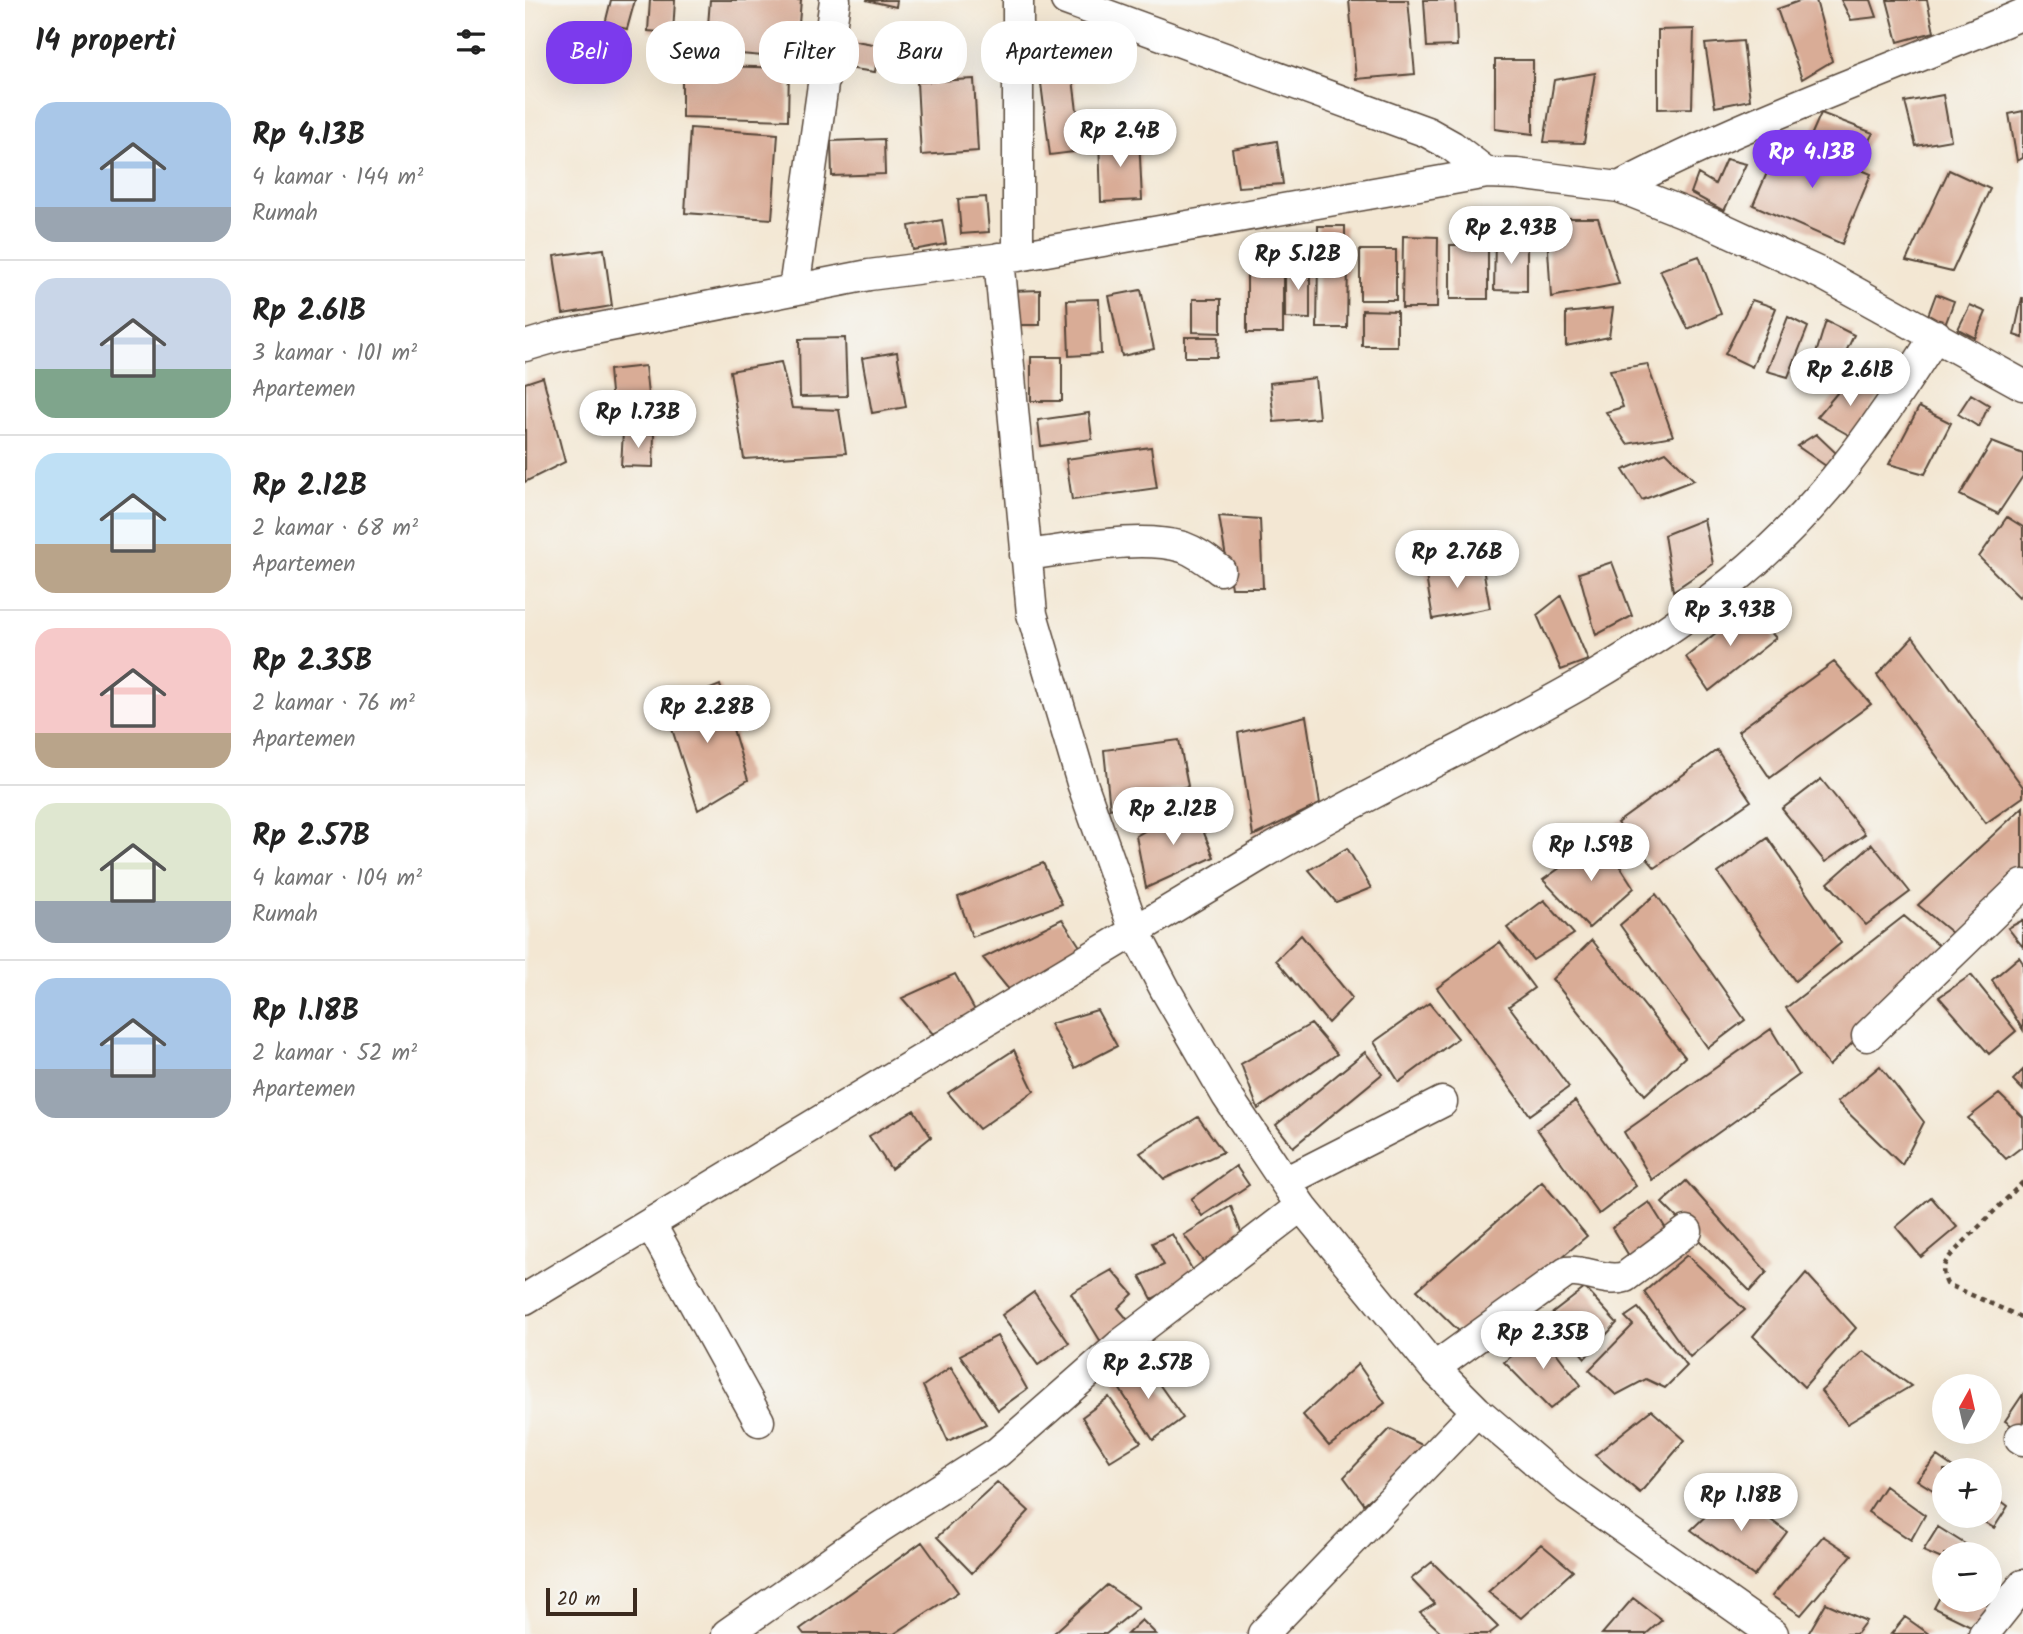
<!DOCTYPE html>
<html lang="id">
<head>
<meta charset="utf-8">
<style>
	:root { --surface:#fff; --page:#f6f6f6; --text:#222; --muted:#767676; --line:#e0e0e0; --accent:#7c3aed }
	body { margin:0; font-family:Kalam,sans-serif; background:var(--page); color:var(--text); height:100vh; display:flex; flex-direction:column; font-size:26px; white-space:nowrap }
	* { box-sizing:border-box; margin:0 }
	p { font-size:23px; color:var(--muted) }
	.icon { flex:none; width:38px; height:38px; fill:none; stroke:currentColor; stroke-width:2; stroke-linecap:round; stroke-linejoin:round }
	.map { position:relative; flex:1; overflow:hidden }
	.panel { display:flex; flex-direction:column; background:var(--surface); width:525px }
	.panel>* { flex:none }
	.banner { position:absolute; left:21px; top:21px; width:665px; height:63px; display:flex; gap:14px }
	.needle { width:46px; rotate:8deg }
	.controls { position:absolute; left:1407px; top:1374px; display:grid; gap:14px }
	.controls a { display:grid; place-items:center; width:70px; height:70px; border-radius:50%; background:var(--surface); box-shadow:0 7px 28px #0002; font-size:35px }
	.scale { position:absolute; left:21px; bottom:18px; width:91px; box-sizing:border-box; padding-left:7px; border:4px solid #3b2a1e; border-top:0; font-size:19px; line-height:24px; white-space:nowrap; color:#3b2a1e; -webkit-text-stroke:5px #f6f6f2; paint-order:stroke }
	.price { position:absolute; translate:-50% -60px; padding:0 16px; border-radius:24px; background:#fff; color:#222; font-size:23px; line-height:46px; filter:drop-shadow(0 2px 4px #0008) }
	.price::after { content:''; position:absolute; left:50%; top:42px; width:21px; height:16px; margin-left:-10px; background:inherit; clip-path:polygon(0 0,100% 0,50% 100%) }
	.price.active { background:var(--accent); color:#fff }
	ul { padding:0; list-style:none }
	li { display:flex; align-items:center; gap:21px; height:175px; padding:0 35px }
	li+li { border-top:2px solid var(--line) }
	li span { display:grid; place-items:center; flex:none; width:196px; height:140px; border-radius:21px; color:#555 }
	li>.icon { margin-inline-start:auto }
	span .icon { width:84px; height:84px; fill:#fffc; stroke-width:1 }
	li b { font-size:30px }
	h2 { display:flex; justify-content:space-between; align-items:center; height:84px; padding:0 35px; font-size:30px }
	.tag { padding:0 24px; border-radius:28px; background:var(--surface); box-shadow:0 7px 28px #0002; font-size:24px; line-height:63px }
	.tag.active { background:var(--accent); color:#fff }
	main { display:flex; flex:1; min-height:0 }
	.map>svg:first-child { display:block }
</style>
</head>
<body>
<main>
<section class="panel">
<h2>14 properti<svg class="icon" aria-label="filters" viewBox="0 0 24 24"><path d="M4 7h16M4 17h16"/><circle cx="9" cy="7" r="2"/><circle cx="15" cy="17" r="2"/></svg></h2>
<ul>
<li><span style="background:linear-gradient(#a9c7e8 75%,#9aa5b1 0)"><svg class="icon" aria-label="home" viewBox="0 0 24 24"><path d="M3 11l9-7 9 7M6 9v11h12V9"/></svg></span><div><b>Rp 4.13B</b><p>4 kamar · 144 m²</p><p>Rumah</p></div></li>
<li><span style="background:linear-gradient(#c9d6e8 65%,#7fa58c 0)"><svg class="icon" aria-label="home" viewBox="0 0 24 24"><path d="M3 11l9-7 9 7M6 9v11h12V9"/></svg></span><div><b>Rp 2.61B</b><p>3 kamar · 101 m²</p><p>Apartemen</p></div></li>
<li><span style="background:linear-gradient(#bfe0f5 65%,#b9a48a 0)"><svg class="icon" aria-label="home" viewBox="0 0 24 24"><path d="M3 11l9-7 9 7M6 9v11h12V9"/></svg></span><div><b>Rp 2.12B</b><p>2 kamar · 68 m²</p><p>Apartemen</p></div></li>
<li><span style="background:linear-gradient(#f6c9c9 75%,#b9a48a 0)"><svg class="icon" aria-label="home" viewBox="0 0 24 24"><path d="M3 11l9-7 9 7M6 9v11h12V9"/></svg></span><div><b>Rp 2.35B</b><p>2 kamar · 76 m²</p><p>Apartemen</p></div></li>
<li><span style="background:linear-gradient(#dfe7d0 70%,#9aa5b1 0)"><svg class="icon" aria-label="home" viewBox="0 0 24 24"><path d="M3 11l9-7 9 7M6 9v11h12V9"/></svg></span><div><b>Rp 2.57B</b><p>4 kamar · 104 m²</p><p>Rumah</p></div></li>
<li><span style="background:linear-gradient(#a9c7e8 65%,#9aa5b1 0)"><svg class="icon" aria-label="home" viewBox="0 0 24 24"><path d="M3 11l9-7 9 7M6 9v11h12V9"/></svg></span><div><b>Rp 1.18B</b><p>2 kamar · 52 m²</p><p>Apartemen</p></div></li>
</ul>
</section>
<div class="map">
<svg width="1498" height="1634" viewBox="0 0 1498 1634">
	<rect width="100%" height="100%" fill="#f6f6f2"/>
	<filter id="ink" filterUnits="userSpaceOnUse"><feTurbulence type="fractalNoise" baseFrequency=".0143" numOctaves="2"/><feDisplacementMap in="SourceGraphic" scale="14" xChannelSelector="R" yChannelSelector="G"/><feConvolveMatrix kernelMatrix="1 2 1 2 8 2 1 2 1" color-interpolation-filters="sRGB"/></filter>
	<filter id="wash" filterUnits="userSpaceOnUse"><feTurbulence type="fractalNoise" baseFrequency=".00686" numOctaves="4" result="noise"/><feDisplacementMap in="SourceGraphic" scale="28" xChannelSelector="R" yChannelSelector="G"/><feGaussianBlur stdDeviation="1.57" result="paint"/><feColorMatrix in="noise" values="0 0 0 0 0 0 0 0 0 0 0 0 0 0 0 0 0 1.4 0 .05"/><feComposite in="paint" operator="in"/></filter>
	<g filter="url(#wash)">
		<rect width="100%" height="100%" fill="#f3e7d3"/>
		<g id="blocks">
			<!-- building -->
			<path fill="#d9ac96" d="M86 0H110L102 29 80 24Z
				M125 0H150L148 33 123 31Z
				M185 0H276L271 59 181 51Z
				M341 0H372L371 7Z
				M824 0H883L890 74 831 79Z
				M899 0H930L932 46 902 47Z
				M1277 0H1291L1307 61 1277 79 1252 9Z
				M1316 0H1346L1352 17 1326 20Z
				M1362 0H1402L1409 32 1373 42Z
				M1169 29 1167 108 1133 109V30Z
				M319 39 354 45 350 72 315 67Z
				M1218 41 1225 100 1190 107 1180 44Z
				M970 60H1008V134L970 129Z
				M157 65 264 68 263 120 157 117Z
				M547 71 557 151 525 155 515 75Z
				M1070 73 1059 143 1019 142 1029 80Z
				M449 79 453 151 396 155 392 82Z
				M1418 95 1426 140 1391 146 1380 102Z
				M1498 111V158L1492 161 1484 114Z
				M1296 113 1348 133 1335 157 1285 138Z
				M165 128 253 134 247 219 160 213Z
				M614 136 617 200 576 202 574 137Z
				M1258 136 1346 174 1317 244 1228 205Z
				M359 139 360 174 307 176 306 141Z
				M752 141 758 184 713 187 707 149Z
				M1201 159 1221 164 1199 211 1166 193 1173 174 1190 184Z
				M1424 170 1465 189 1427 272 1381 261Z
				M461 197 464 232 436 234 433 199Z
				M1021 218H1073L1094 284 1026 297Z
				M417 220 421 244 388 250 384 226Z
				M793 226H820V254H793Z
				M878 236 913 237 912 308H877Z
				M970 240 1002 241V291L969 290Z
				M925 245H963V299H925Z
				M79 249 87 306 38 314 29 256Z
				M835 250H871V300H835Z
				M1174 256 1196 314 1163 329 1135 270Z
				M793 258H823L822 328H792Z
				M760 265H785V319L760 318Z
				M722 275H758V333H722Z
				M515 290V325H487V291Z
				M616 290 629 349 597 356 584 296Z
				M1411 294 1429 301 1419 328 1401 321Z
				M1497 298H1498V338L1489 335Z
				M574 299 576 354 544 356 542 300Z
				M668 299H696V333L668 332Z
				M1227 300 1251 308 1227 367 1200 354Z
				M1445 305 1461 312 1450 338 1433 329Z
				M1088 308 1084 337 1041 346V313Z
				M837 310 872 311V346H837Z
				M1263 317 1283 327 1263 377 1242 371Z
				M1301 321 1329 335 1305 385 1283 380Z
				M660 337H693L692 357H660Z
				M320 338 322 396 275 397 274 339Z
				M372 352 381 407 347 413 337 358Z
				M506 357H537V401H506Z
				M256 362 267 408 314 410 321 453 219 459 205 371Z
				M1122 364 1148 436 1102 444 1081 412 1098 407 1085 370Z
				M120 366 126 423 89 426 84 370Z
				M18 377 40 462 0 482V383Z
				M790 378 794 418 749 422 745 383Z
				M1323 380 1356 392 1329 438 1292 417Z
				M1446 394 1464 405 1454 427 1433 414Z
				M1394 407 1426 423 1400 474 1364 464Z
				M564 413 567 439 516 446 513 420Z
				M98 432 129 434 128 467 96 466Z
				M1291 434 1311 453 1301 466 1272 446Z
				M1467 442 1498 454V476L1473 514 1435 495Z
				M626 447 632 488 547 500 541 459Z
				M1141 452 1169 480 1117 500 1098 470Z
				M694 516 735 519 738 588H706Z
				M1482 517 1498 527V592L1494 597 1454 557Z
				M1179 519 1188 564 1148 591 1139 535Z
				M957 562 965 608 908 619 900 570Z
				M1087 562 1107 616 1071 635 1054 573Z
				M1036 596 1063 660 1036 670 1012 615Z
				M1223 607 1251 638 1184 691 1161 657Z
				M1388 637 1498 787V797L1461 823 1352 675Z
				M1309 662 1346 704 1245 778 1213 731Z
				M195 685 223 780 173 810 140 707Z
				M781 716 795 804 728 836 713 733Z
				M654 740 663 786 585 809 579 750Z
				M1192 750 1226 801 1130 868 1092 823Z
				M1296 779 1340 834 1300 862 1257 809Z
				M667 804 689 857 621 888 611 836Z
				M1498 807V879L1433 938 1393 905Z
				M1077 838 1109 888 1064 928 1018 880Z
				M1243 838 1316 943 1270 981 1193 873Z
				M1347 844 1385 892 1341 925 1303 883Z
				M822 848 846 888 811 902 784 870Z
				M518 863 537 904 447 937 433 897Z
				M1131 894 1220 1020 1183 1048 1095 925Z
				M1019 900 1049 934 1008 960 982 928Z
				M1379 916 1420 951 1304 1066 1261 1008Z
				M537 919 563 959 485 991 458 958Z
				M1498 920V947L1483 928Z
				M776 935 827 998 803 1023 751 960Z
				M1067 940 1160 1057 1120 1095 1027 979Z
				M975 942 1009 988 984 1006 1044 1087 1005 1115 912 988Z
				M1494 957 1498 963V1030L1467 980Z
				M430 974 452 1014 408 1034 377 998Z
				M1446 975 1491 1031 1464 1054 1414 997Z
				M904 1003 933 1038 874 1082 849 1042Z
				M572 1010 592 1046 550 1068 525 1024Z
				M786 1024 812 1054 733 1109 716 1064Z
				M1246 1029 1274 1075 1127 1180 1099 1132Z
				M489 1050 509 1091 454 1129 423 1093Z
				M840 1052 857 1074 768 1147 751 1125Z
				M1355 1066 1399 1122 1377 1165 1312 1102Z
				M1498 1070V1090L1488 1080Z
				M1474 1094 1498 1117V1146L1481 1159 1443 1118Z
				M1050 1101 1111 1186 1074 1214 1012 1129Z
				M389 1110 406 1137 366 1169 344 1136Z
				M673 1117 698 1152 639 1179 615 1153Z
				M711 1166 724 1185 677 1216 666 1199Z
				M1161 1181 1242 1272 1225 1291 1137 1203Z
				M1017 1182 1062 1236 941 1338 892 1290Z
				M1406 1197 1432 1227 1396 1257 1371 1227Z
				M1124 1202 1143 1232 1106 1259 1087 1228Z
				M706 1206 721 1245 683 1268 659 1235Z
				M647 1234 671 1276 627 1299 615 1276 639 1265 627 1243Z
				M1162 1255 1220 1310 1165 1357 1119 1292Z
				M587 1270 608 1294 593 1308 607 1325 576 1342 546 1293Z
				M1281 1273 1331 1328 1279 1387 1228 1336Z
				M1060 1288 1092 1323 1060 1358 1024 1316Z
				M509 1292 544 1343 513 1365 477 1315Z
				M1113 1308 1162 1366 1140 1388 1121 1379 1091 1395 1064 1370 1108 1325 1100 1317Z
				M1016 1333 1056 1385 1025 1409 979 1362Z
				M472 1336 502 1389 473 1410 435 1355Z
				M1338 1351 1386 1386 1322 1424 1296 1391Z
				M833 1364 860 1403 804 1446 778 1415Z
				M426 1367 461 1424 423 1441 398 1386Z
				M622 1367 658 1418 628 1440 587 1377Z
				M1498 1394V1433L1480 1421Z
				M584 1397 616 1442 585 1461 557 1417Z
				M1126 1410 1160 1440 1115 1493 1070 1455Z
				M865 1429 905 1449 839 1504 819 1477Z
				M1412 1456 1432 1470H1419V1497L1392 1480Z
				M472 1482 504 1511 447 1573 412 1537Z
				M1360 1486 1400 1515 1386 1540 1343 1512Z
				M1207 1491 1262 1532 1229 1576 1166 1530Z
				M1465 1493 1483 1506 1469 1528 1449 1516H1465Z
				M1413 1527 1456 1554H1419V1560L1398 1551Z
				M1298 1536 1327 1555 1276 1615 1247 1596Z
				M397 1542 433 1592 369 1634H279L275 1629Z
				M1016 1544 1048 1571 996 1618 963 1592Z
				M907 1562 973 1627 964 1634H918L895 1613 910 1604 886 1579Z
				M582 1585 614 1607 581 1634H528Z
				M1419 1589V1600H1465L1475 1606 1456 1631 1409 1608Z
				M1108 1598 1137 1620 1121 1634H1077Z
				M1301 1603 1341 1621 1331 1634H1283Z
				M1380 1617 1404 1634H1366Z
				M617 1620 631 1634H602Z"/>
		</g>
	</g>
	<g filter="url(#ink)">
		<use href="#blocks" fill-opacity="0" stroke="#574639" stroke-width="2"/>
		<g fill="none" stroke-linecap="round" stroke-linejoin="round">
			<defs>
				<path id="minor" d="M541 0 902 132 927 146 962 173
					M1094 187C1225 119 1363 71 1498 14
					M493 256V0
					M474 258 507 614 557 783 610 932 640 989 702 1096 776 1206 909 1368 952 1411 1043 1489 1248 1634
					M269 289 310 0
					M0 346 34 336 344 275 493 256 962 173 992 174 1094 187 1188 224 1297 274 1498 385
					M500 555C547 550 612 534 658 547 672 552 683 561 695 570
					M1342 1036 1498 885
					M760 1182 917 1102
					M126 1225 234 1421
					M0 1299C246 1153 490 1002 736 855 891 763 1067 697 1208 581 1294 511 1352 428 1411 335
					M909 1368 1042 1272C1062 1270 1081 1283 1100 1277L1162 1231
					M1495 1438 1498 1440
					M202 1634 346 1533 473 1452 596 1344 776 1206
					M738 1634 952 1411
					M1459 1634 1498 1585"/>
			</defs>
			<!-- minor casing -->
			<use href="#minor" stroke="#574639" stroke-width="33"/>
			<!-- path -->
			<path stroke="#574639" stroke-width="4.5" stroke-dasharray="5 5" stroke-linecap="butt" d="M1498 1182 1426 1255C1417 1266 1416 1271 1422 1284L1498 1318"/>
			<!-- minor -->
			<use href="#minor" stroke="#fff" stroke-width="30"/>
		</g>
	</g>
</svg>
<div class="controls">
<a><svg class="needle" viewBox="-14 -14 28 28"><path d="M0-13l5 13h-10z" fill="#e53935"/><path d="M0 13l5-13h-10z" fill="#767676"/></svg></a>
<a>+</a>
<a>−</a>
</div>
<div class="scale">20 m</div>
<b class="price" style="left:595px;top:169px">Rp 2.4B</b>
<b class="price active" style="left:1287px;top:190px">Rp 4.13B</b>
<b class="price" style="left:986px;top:266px">Rp 2.93B</b>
<b class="price" style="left:773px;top:292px">Rp 5.12B</b>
<b class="price" style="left:1325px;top:408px">Rp 2.61B</b>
<b class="price" style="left:113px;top:450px">Rp 1.73B</b>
<b class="price" style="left:932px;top:590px">Rp 2.76B</b>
<b class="price" style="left:1205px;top:648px">Rp 3.93B</b>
<b class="price" style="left:182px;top:745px">Rp 2.28B</b>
<b class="price" style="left:648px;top:847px">Rp 2.12B</b>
<b class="price" style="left:1066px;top:883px">Rp 1.59B</b>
<b class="price" style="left:1018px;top:1371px">Rp 2.35B</b>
<b class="price" style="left:623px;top:1401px">Rp 2.57B</b>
<b class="price" style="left:1216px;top:1533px">Rp 1.18B</b>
<div class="banner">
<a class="tag active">Beli</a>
<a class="tag">Sewa</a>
<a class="tag">Filter</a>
<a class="tag">Baru</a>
<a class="tag">Apartemen</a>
</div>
</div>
</main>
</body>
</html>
